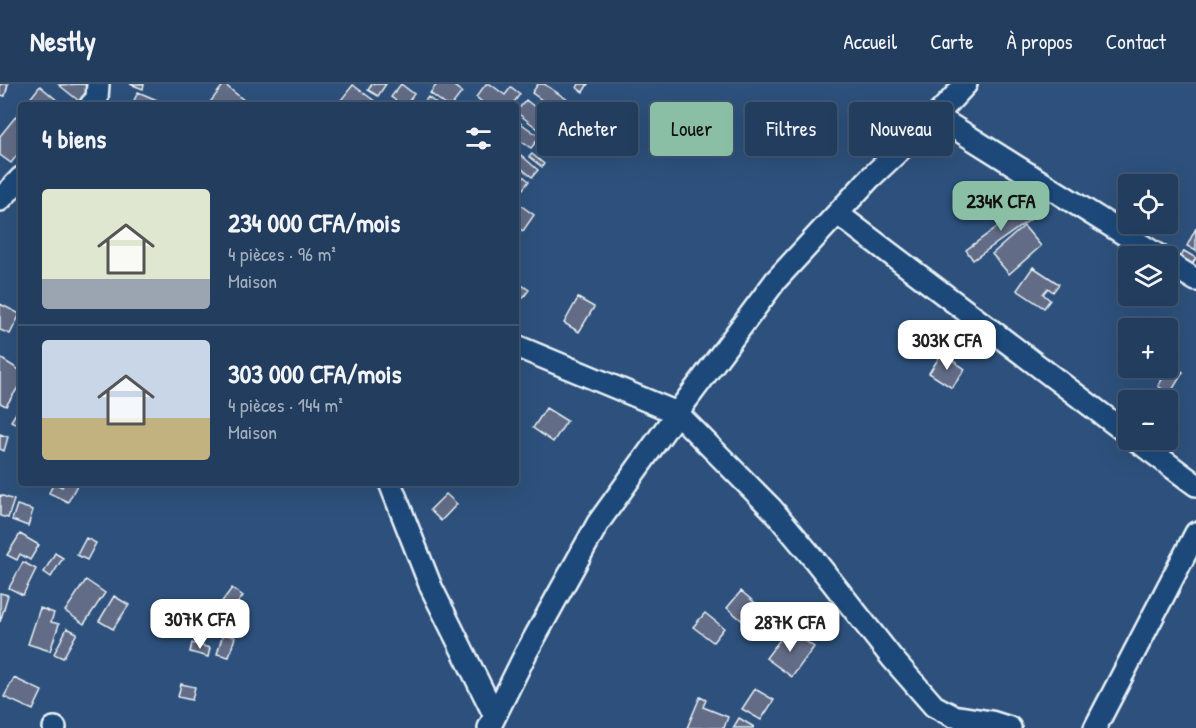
<!DOCTYPE html>
<html lang="fr">
<head>
<meta charset="utf-8">
<style>
	:root { --surface:#223d5d; --page:#2a4463; --text:#f1f3f6; --muted:#a2aebc; --line:#3f5672; --accent:#8abfa5 }
	body { margin:0; font-family:"Patrick Hand",sans-serif; background:var(--page); color:var(--text); height:100vh; display:flex; flex-direction:column; font-size:22px; white-space:nowrap }
	* { box-sizing:border-box; margin:0 }
	p { font-size:20px; color:var(--muted) }
	.icon { flex:none; width:33px; height:33px; fill:none; stroke:currentColor; stroke-width:2; stroke-linecap:round; stroke-linejoin:round }
	.map { position:relative; flex:1; overflow:hidden }
	.panel { position:absolute; left:18px; top:18px; width:501px; height:384px; display:flex; flex-direction:column; background:var(--surface); border-radius:6px; box-shadow:0 6px 24px #0002,0 0 0 2px var(--line) }
	.panel>* { flex:none }
	.top-card { position:absolute; left:537px; top:18px; width:568px; height:54px; display:flex; gap:12px }
	.fabs { position:absolute; left:1118px; top:90px; display:grid; gap:12px }
	.fabs a { display:grid; place-items:center; width:60px; height:60px; border-radius:6px; background:var(--surface); box-shadow:0 6px 24px #0002,0 0 0 2px var(--line); font-size:30px }
	.price { position:absolute; translate:-50% -51px; padding:0 14px; border-radius:12px; background:#fff; color:#222; font-size:20px; line-height:39px; filter:drop-shadow(0 2px 3px #0008) }
	.price::after { content:''; position:absolute; left:50%; top:36px; width:18px; height:14px; margin-left:-9px; background:inherit; clip-path:polygon(0 0,100% 0,50% 100%) }
	.price.active { background:var(--accent); color:#111 }
	ul { padding:0; list-style:none }
	li { display:flex; align-items:center; gap:18px; height:150px; padding:0 24px }
	li+li { border-top:2px solid var(--line) }
	li span { display:grid; place-items:center; flex:none; width:168px; height:120px; border-radius:6px; color:#555 }
	li>.icon { margin-inline-start:auto }
	span .icon { width:72px; height:72px; fill:#fffc; stroke-width:1 }
	li b { font-size:26px }
	h2 { display:flex; justify-content:space-between; align-items:center; height:72px; padding:0 24px; font-size:26px }
	.pill { padding:0 21px; border-radius:6px; background:var(--surface); box-shadow:0 6px 24px #0002,0 0 0 2px var(--line); font-size:21px; line-height:54px }
	.pill.active { background:var(--accent); color:#111 }
	header { display:flex; align-items:center; gap:36px; box-sizing:border-box; height:84px; padding:0 30px; background:var(--surface); border-bottom:2px solid var(--line) }
	header strong { font-size:28px }
	nav { display:flex; gap:33px; margin-inline-start:auto; font-size:21px }
	.map>svg:first-child { display:block }
</style>
</head>
<body>
<header>
<strong>Nestly</strong>
<nav><a>Accueil</a><a>Carte</a><a>À propos</a><a>Contact</a></nav>
</header>
<div class="map">
<svg width="1196" height="644" viewBox="0 0 1196 644">
	<rect width="100%" height="100%" fill="#2d517c"/>
	<filter id="ink" filterUnits="userSpaceOnUse"><feTurbulence type="fractalNoise" baseFrequency=".0167" numOctaves="2"/><feDisplacementMap in="SourceGraphic" scale="12" xChannelSelector="R" yChannelSelector="G"/><feConvolveMatrix kernelMatrix="1 2 1 2 8 2 1 2 1" color-interpolation-filters="sRGB"/></filter>
	<g filter="url(#ink)">
		<!-- building -->
		<path fill="#636c86" stroke="#e8f1f8" stroke-width="1.5" d="M0 0H8L5 12 0 11Z
			M83 0 89 4 79 17 59 1Z
			M130 0H144L143 5Z
			M224 0 246 18 244 21H208Z
			M372 0H386L378 12 368 6Z
			M401 0 414 10 406 21H402L391 13Z
			M437 0H451L462 8 452 21H446L430 9Z
			M486 0H490L505 11 511 3 520 10 512 21H503L500 19 498 21H486L476 13Z
			M538 0H544L577 22 569 35 532 9Z
			M579 0H588L583 8 577 4Z
			M353 1 380 21H348L341 16Z
			M40 2 59 18 57 21H25Z
			M138 8 164 19 163 21H132Z
			M428 13 438 21H422Z
			M526 16 551 36 542 48 516 28Z
			M21 26V66L11 79 0 71V52Z
			M561 36 571 43 551 73 540 66Z
			M519 38 540 53 531 64 516 54V41Z
			M600 41 614 49 607 59 594 51Z
			M532 70 544 80 542 83 529 73Z
			M521 71 538 86 532 93 516 80Z
			M516 86 529 97 523 105 516 99Z
			M516 118 534 131 523 147 516 142Z
			M1027 121 1035 132 973 176 966 166Z
			M1024 142 1041 162 1009 190 992 170Z
			M1196 144V167L1187 162Z
			M1184 167 1196 174 1191 182 1180 175Z
			M1033 183 1059 200 1053 208 1048 204 1043 210 1050 216 1044 224 1017 206Z
			M516 197 529 206 516 223Z
			M578 214 594 223 579 248 564 239Z
			M0 220 20 230 10 250 0 246Z
			M942 269 965 285 952 304 929 289Z
			M0 274 21 287V299L6 322 0 319Z
			M1171 281 1183 288 1170 310 1158 302Z
			M21 321V343L11 337Z
			M546 324 567 337 553 358 533 344Z
			M0 350 8 353 4 367 0 365Z
			M54 399 62 403 64 399H78L68 418 49 409Z
			M446 410 457 420 441 437 430 426Z
			M0 411 14 416 8 434 0 432Z
			M17 421 33 426 28 442 12 436Z
			M20 450 39 461 30 476 20 470 17 476 7 471Z
			M86 454 96 459 87 476 77 471Z
			M55 469 63 474 51 493 44 488Z
			M23 478 36 485 23 511 9 504Z
			M86 496 105 509 84 540 65 527Z
			M232 504 243 512 228 532 217 524Z
			M741 507 759 522 745 539 727 524Z
			M0 509 8 511 0 538Z
			M114 512 129 521 113 545 99 537Z
			M40 524 54 529 51 538 59 540 50 567 28 560Z
			M705 529 724 544 713 558 693 543Z
			M67 544 77 549 63 574 54 570Z
			M788 545 814 563 792 593 766 574Z
			M223 550 235 553 229 573 217 570Z
			M192 559 210 564 208 573 190 568Z
			M14 594 42 607 33 626 4 613Z
			M181 600 195 603 192 616 178 613Z
			M755 605 774 616 761 636 742 625Z
			M700 613 706 616 703 623 728 633 724 644H687Z
			M739 634 754 643 753 644H733Z"/>
		<g fill="none" stroke-linecap="round" stroke-linejoin="round">
			<defs>
				<path id="minor" d="M91 21 97 15 98 0
					M936 32 1159 172
					M0 116 21 94
					M838 130 1128 350
					M1167 178 1196 196
					M516 262 677 329 772 425 813 474 892 574 934 622 953 632 991 638 1010 644
					M1136 356 1196 401
					M390 399 431 503 495 632
					M54 644H55
					M489 644 526 569 598 439 677 329 776 196 870 94 936 32 966 0
					M1095 644 1196 449"/>
			</defs>
			<!-- minor casing -->
			<use href="#minor" stroke="#e8f1f8" stroke-width="26"/>
			<!-- minor -->
			<use href="#minor" stroke="#1f4a7a" stroke-width="21"/>
		</g>
	</g>
</svg>
<div class="fabs">
<a><svg class="icon" aria-label="locate" viewBox="0 0 24 24"><circle cx="12" cy="12" r="6"/><path d="M12 2v4M12 18v4M2 12h4M18 12h4"/></svg></a>
<a><svg class="icon" aria-label="layers" viewBox="0 0 24 24"><path d="M12 4l9 5-9 5-9-5zM3 14l9 5 9-5"/></svg></a>
<a>+</a>
<a>−</a>
</div>
<b class="price active" style="left:1001px;top:148px">234K CFA</b>
<b class="price" style="left:947px;top:287px">303K CFA</b>
<b class="price" style="left:200px;top:566px">307K CFA</b>
<b class="price" style="left:790px;top:569px">287K CFA</b>
<div class="top-card">
<a class="pill">Acheter</a>
<a class="pill active">Louer</a>
<a class="pill">Filtres</a>
<a class="pill">Nouveau</a>
</div>
<section class="panel">
<h2>4 biens<svg class="icon" aria-label="filters" viewBox="0 0 24 24"><path d="M4 7h16M4 17h16"/><circle cx="9" cy="7" r="2"/><circle cx="15" cy="17" r="2"/></svg></h2>
<ul>
<li><span style="background:linear-gradient(#dfe7d0 75%,#9aa5b1 0)"><svg class="icon" aria-label="home" viewBox="0 0 24 24"><path d="M3 11l9-7 9 7M6 9v11h12V9"/></svg></span><div><b>234 000 CFA/mois</b><p>4 pièces · 96 m²</p><p>Maison</p></div></li>
<li><span style="background:linear-gradient(#c9d6e8 65%,#c2b280 0)"><svg class="icon" aria-label="home" viewBox="0 0 24 24"><path d="M3 11l9-7 9 7M6 9v11h12V9"/></svg></span><div><b>303 000 CFA/mois</b><p>4 pièces · 144 m²</p><p>Maison</p></div></li>
</ul>
</section>
</div>
</body>
</html>
